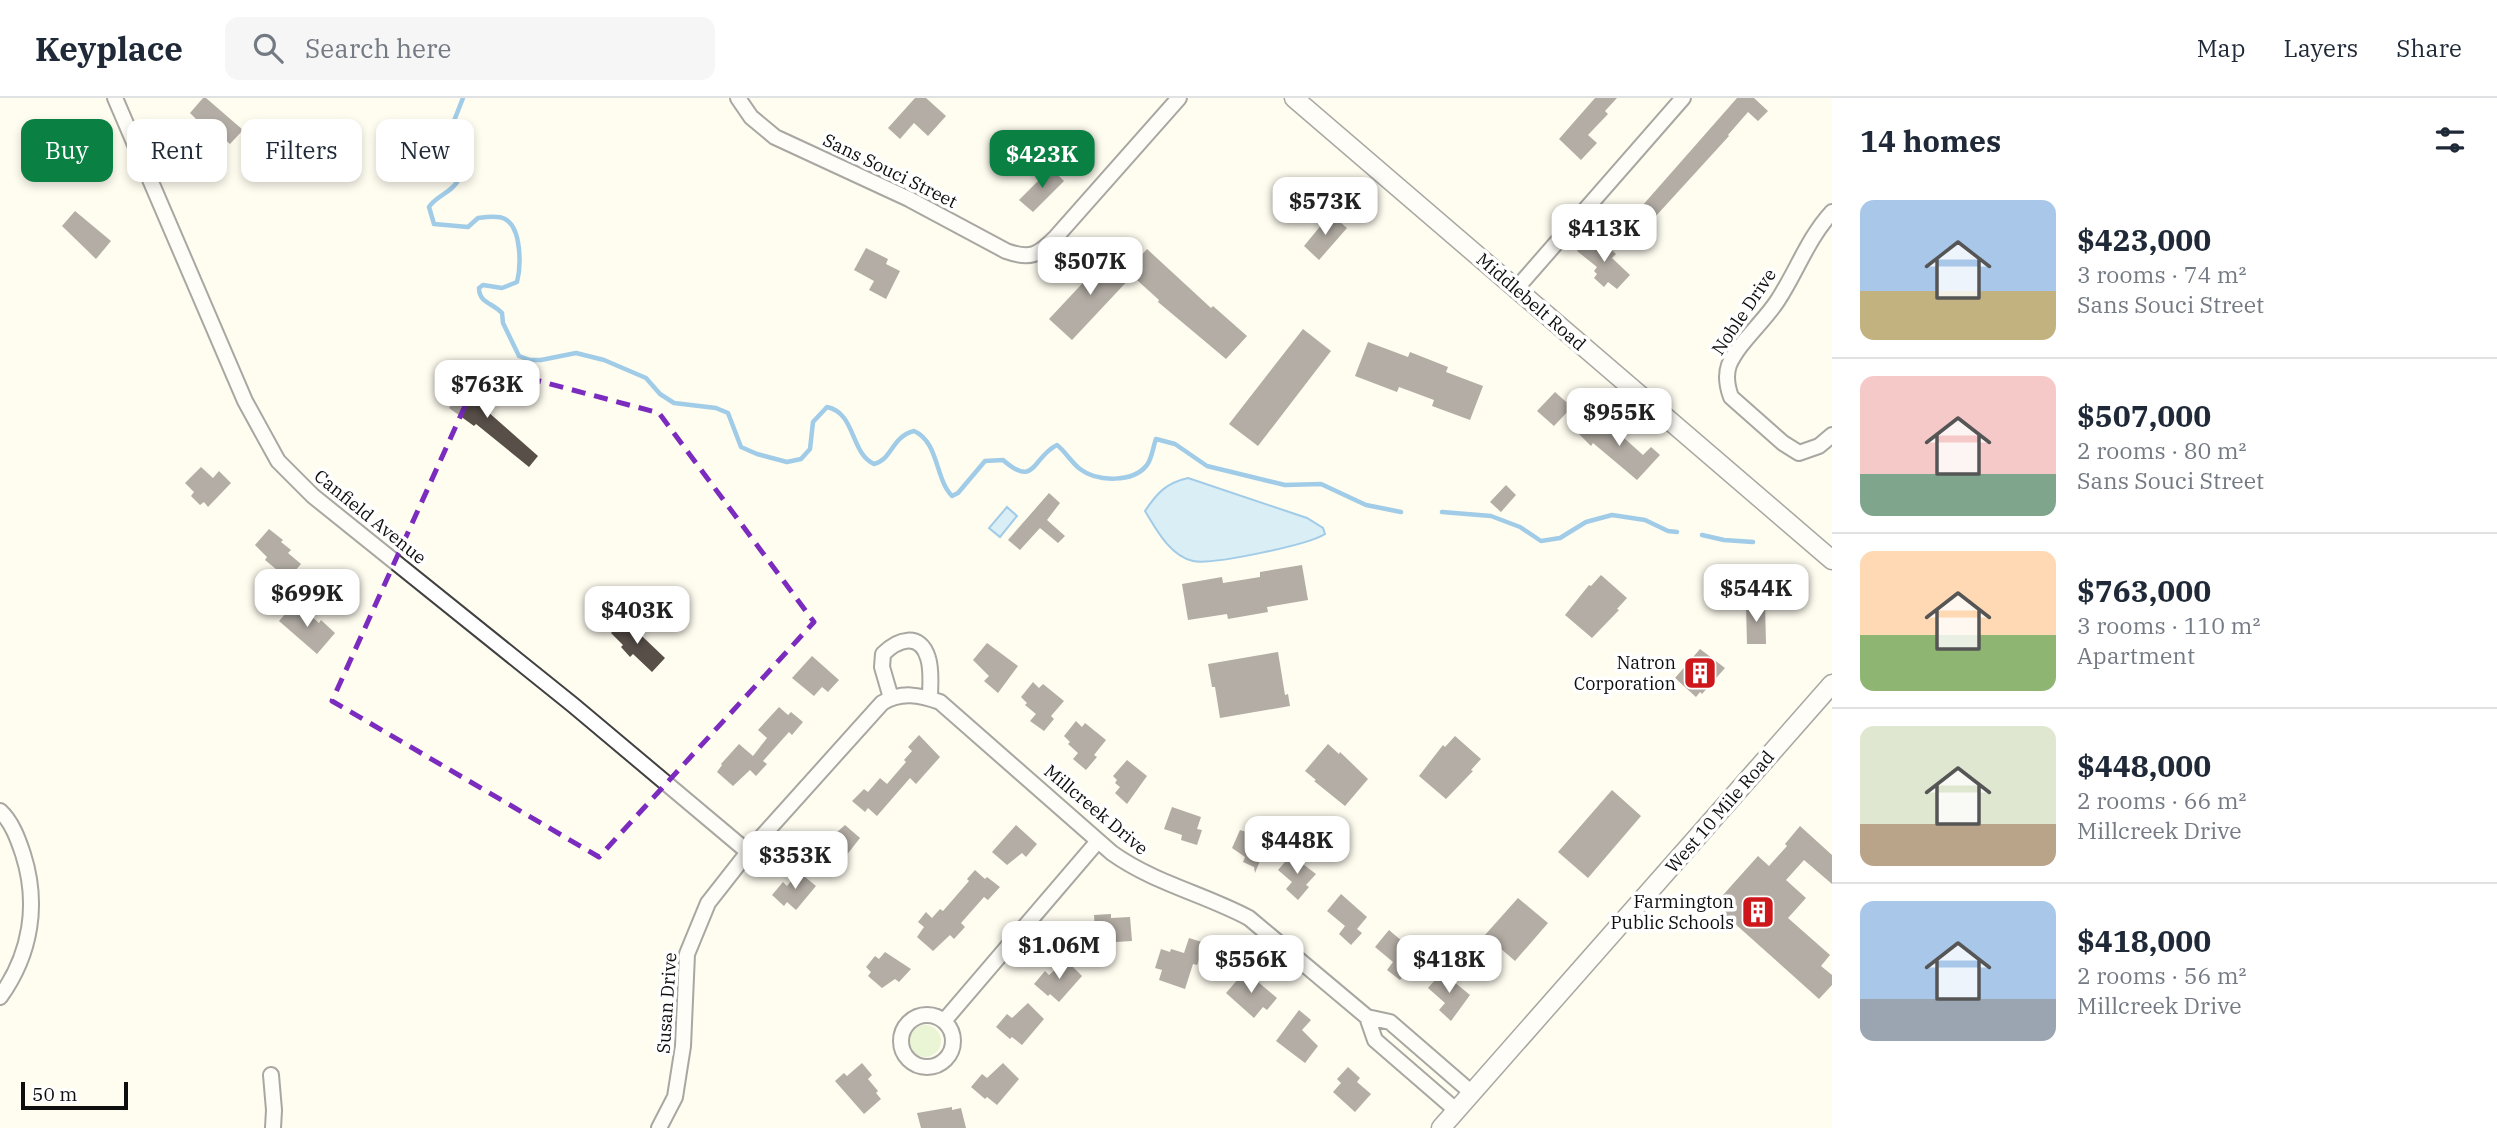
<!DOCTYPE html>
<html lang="en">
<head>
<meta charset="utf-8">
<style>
	:root { --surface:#fff; --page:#f6f6f7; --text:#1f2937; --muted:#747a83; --line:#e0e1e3; --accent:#0b8043 }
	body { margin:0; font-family:"IBM Plex Serif",serif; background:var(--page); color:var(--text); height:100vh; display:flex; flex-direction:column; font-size:26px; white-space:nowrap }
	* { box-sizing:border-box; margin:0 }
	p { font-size:23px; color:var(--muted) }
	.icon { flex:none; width:38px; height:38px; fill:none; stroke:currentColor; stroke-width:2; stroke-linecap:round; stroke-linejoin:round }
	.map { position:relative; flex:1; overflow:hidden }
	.panel { display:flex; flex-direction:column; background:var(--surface); width:665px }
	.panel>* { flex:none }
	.hud { position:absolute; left:21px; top:21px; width:665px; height:63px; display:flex; gap:14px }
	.scale { position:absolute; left:21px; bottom:18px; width:107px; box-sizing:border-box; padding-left:7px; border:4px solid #0e0e0e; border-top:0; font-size:19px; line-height:24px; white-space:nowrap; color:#0e0e0e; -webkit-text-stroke:5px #fff; paint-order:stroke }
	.price { position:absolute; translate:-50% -60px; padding:0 16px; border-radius:14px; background:#fff; color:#222; font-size:23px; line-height:46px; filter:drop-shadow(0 2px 4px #0008) }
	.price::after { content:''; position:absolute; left:50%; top:42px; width:21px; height:16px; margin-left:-10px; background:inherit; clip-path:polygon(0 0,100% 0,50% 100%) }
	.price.active { background:var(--accent); color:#fff }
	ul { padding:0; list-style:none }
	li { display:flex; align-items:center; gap:21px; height:175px; padding:0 28px }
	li+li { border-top:2px solid var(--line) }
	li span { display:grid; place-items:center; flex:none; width:196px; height:140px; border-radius:14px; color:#555 }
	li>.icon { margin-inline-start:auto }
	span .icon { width:84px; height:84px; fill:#fffc; stroke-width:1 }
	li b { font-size:30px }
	h2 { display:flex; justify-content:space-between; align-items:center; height:84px; padding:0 28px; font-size:30px }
	.tag { padding:0 24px; border-radius:14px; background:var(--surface); box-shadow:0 4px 10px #0003; font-size:24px; line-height:63px }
	.tag.active { background:var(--accent); color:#fff }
	header { display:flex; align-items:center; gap:42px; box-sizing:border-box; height:98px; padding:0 35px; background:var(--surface); border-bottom:2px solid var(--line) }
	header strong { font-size:33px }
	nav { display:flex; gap:38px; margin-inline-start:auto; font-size:24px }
	.search { width:490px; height:63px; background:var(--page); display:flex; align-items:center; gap:18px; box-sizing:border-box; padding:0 24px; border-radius:14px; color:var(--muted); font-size:26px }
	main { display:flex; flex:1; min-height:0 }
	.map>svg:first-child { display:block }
</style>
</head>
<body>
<header>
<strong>Keyplace</strong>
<div class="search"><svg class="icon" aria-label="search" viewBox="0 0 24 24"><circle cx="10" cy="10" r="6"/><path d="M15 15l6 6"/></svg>Search here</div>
<nav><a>Map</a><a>Layers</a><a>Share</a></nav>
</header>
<main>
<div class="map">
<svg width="1832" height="1030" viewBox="0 0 1832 1030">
	<rect width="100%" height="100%" fill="#fffcf0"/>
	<!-- green -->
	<path fill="#d1eeb4" d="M909 943a16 16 0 1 1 32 0a16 16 0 1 1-32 0Z"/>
	<!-- water -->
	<path fill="#aeddfd" stroke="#2d92dc" stroke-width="2" d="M1188 380 1307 420 1323 430 1325 436C1308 447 1212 467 1193 463 1170 458 1156 431 1145 413 1157 395 1166 385 1188 380Z
		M1007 409 1017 418 1000 439 989 430Z"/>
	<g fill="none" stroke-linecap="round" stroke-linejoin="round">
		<!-- stream -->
		<path stroke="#2d92dc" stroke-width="4.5" d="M463 0 452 28 459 81C452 95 437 97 429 109L434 126 468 129 478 120C486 119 498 117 505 121 522 130 521 169 517 184L502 190 483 187 479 190C479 205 493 205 502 215L503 225 519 258 530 262H541L576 255 604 262 646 280 660 296 674 305 716 310 728 315 741 349 757 356 787 364 801 361 810 351 813 324 827 309C856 315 850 355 874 366 891 363 892 338 914 333 939 344 935 381 952 398L958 395 985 363 1003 362C1036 391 1032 359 1057 347 1065 353 1071 364 1080 371 1097 384 1133 385 1147 367 1152 360 1153 349 1156 341L1175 346 1207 368 1285 387 1321 386 1366 407 1401 414
			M1442 414 1491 418 1520 429 1541 443 1560 440 1586 424 1612 417 1645 422 1668 433 1677 434
			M1702 437 1724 442 1753 444"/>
	</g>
	<!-- building -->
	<path fill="#584f49" d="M203 0H206L243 32 230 46 219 36 213 38 190 15Z
		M915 0H926L946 18 928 38 914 25 900 41 888 30Z
		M1595 0H1617L1605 13 1608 16 1588 37 1597 45 1581 62 1559 41Z
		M1737 0H1754L1768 13 1758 23 1748 14 1728 37 1729 38 1655 119 1642 108Z
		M1051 70 1064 83 1033 114 1019 102Z
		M75 113 111 143 96 161 62 128Z
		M1333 118 1347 130 1319 162 1304 148 1327 120 1329 122Z
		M1588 141 1599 150 1604 145 1616 156 1612 160 1630 177 1617 191 1608 184 1604 189 1594 180 1597 176 1594 173 1597 169 1577 153Z
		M866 150 888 161 886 166 900 173 886 201 869 192 874 183 854 172Z
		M1147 151 1211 210 1213 208 1247 238 1226 261 1158 204 1159 202 1127 173Z
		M1109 157 1132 178 1072 242 1049 221Z
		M1303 231 1331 253 1258 348 1229 326Z
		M1368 244 1408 259 1410 254 1448 269 1446 274 1483 288 1470 322 1432 308 1434 302 1399 289 1397 294 1355 278Z
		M455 282 464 290 469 285 486 299 484 301 492 307 487 313 538 358 529 369 476 326 474 328 449 310 456 301 445 293Z
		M1555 294 1572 309 1554 328 1537 313Z
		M1590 321 1602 332 1611 323 1626 337 1624 340 1643 357 1651 349 1660 357 1637 382 1593 345 1591 348 1578 335Z
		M201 369 213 380 219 373 231 385 208 409 204 404 200 407 191 398 194 394 185 385Z
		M1506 387 1516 397 1501 414 1490 404Z
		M1049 395 1060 405 1047 422 1065 438 1058 445 1040 430 1020 452 1008 442Z
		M269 431 283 442 281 444 291 452 288 455 301 466 288 481 265 462 267 459 255 447Z
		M1302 467 1308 502 1267 509 1268 514 1228 521 1227 516 1188 522 1182 486 1222 479 1223 485 1260 479V474Z
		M1601 477 1627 500 1617 511 1619 512 1592 540 1565 517 1589 487 1591 488Z
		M1765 505 1766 546H1747L1746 506Z
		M293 507 309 521 311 518 319 525 321 522 335 535 317 556 279 523Z
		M624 521 665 560 652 574 633 556 630 559 621 549 623 547 611 535Z
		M987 545 1018 568 998 595 984 583 989 578 973 562Z
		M1700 551 1725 570 1702 596 1700 594 1696 599 1675 580Z
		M1278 554 1285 597 1288 596 1290 608 1220 620 1215 589H1212L1208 566Z
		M812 558 839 582 828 594 822 589 814 598 792 580Z
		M1033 584 1039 590 1043 586 1064 603 1051 618 1054 621 1044 633 1030 623 1036 616 1025 607 1027 605 1021 599Z
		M779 609 788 617 791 614 803 624 792 637 789 634 763 663 767 666 756 678 750 672 733 688 717 674 722 667 721 666 739 646 753 658 767 640 758 632Z
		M1076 623 1082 629 1085 625 1106 642 1094 657 1097 659 1086 672 1073 661 1078 655 1068 646 1070 644 1064 638Z
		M919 637 940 659 916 686 910 680 877 718 868 710 865 714 852 703 864 691 868 694 880 680 887 686 906 664 904 662 912 653 908 649Z
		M1455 638 1481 661 1471 672 1473 673 1446 701 1419 678 1443 647 1445 649Z
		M1328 646 1339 656 1340 654 1368 681 1345 708 1314 683 1316 682 1305 673Z
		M1127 662 1147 678 1127 706 1115 695 1120 689 1115 685 1117 682 1113 678Z
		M1612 692 1641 718 1588 780 1558 754Z
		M1172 709 1201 719 1197 731 1202 732 1197 747 1181 742 1182 737 1164 731Z
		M845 727 860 740 838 768 828 759 825 762 813 751 824 738 828 742Z
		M1016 727 1037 746 1026 759 1022 755 1007 767 992 754Z
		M1800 728 1832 757V786L1804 762 1786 782 1806 800 1788 820 1830 857 1821 868 1832 877V887L1819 901 1714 807 1758 758 1769 768 1787 748 1785 746Z
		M1240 732 1269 741 1255 775 1254 769 1243 764 1245 759 1232 750Z
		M1291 757 1316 776 1306 787 1309 789 1298 802 1286 791 1292 784 1278 772Z
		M975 772 985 781 987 779 1000 789 988 802 984 799 961 825 965 829 954 841 950 837 933 853 917 839 924 829 918 824 926 814 932 820 940 811 943 813 969 783 967 781Z
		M799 774 816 788 796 812 787 804 784 808 772 797 783 784 787 788Z
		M1341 796 1367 819 1357 831 1362 835 1351 847 1339 836 1345 828 1327 813Z
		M1518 800 1548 825 1515 863 1485 837Z
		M1111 816V820L1130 819 1132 843 1100 845 1099 832 1095 833 1094 817Z
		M1389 832 1416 855 1405 867 1410 871 1400 882 1387 872 1393 864 1375 849Z
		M1189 840 1205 845 1197 867 1193 866 1185 891 1159 882 1162 872 1155 870 1161 851 1170 854 1171 851 1184 855Z
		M885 854 911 871 899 884 895 881 882 890 868 878 871 874 866 869 875 858 879 861Z
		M1066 862 1082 878 1059 904 1050 896 1048 898 1034 886 1045 873 1049 877Z
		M1245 873 1277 900 1267 912 1263 909 1254 920 1226 895Z
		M1442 874 1470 897 1451 923 1439 912 1445 905 1428 890Z
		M1028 905 1044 921 1022 947 1012 939 1010 941 996 929 1007 916 1012 920Z
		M1299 912 1311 922 1302 932 1318 948 1305 965 1276 943Z
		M862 965 872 977 868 981 878 993 876 995 881 1001 864 1016 835 983 844 975 847 978Z
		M1003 965 1019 981 997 1007 987 999 985 1001 971 989 982 976 987 980Z
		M1348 969 1360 980 1357 984 1371 996 1355 1014 1333 994 1341 985 1337 981Z
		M952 1009V1012L961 1010 966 1030H921L917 1015Z"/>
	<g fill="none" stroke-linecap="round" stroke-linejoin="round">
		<defs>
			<path id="minor" d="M115 0 245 303 278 363 313 398 573 607 748 754
				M738 0 751 19 775 39 909 101 1006 153C1031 162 1038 157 1056 139L1179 0
				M1832 114C1808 140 1797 173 1778 202 1764 224 1739 244 1729 267 1725 278 1727 288 1731 299L1783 345 1799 355 1819 348 1832 337
				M1516 191 1683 0
				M891 600 882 569 883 556C897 542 920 533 928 560 932 572 930 588 930 600
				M0 713C12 724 18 741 23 756 39 806 31 856 0 899
				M901 943a26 26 0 1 1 52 0a26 26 0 1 1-52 0Z
				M1367 919 1375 942 1457 1013
				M944 923 1098 743
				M271 977 274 1012 273 1030
				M659 1030 675 999 683 948 687 856 708 805 748 754 882 605C901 593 920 597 940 604L1112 755C1154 785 1204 796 1249 820L1367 919 1390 924 1472 995"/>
			<path id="tertiary" d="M1294 0 1832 462
				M1441 1030 1832 586"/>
		</defs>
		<!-- minor casing -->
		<use href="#minor" stroke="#414141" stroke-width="18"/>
		<!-- tertiary casing -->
		<use href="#tertiary" stroke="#414141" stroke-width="21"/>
		<!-- minor -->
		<use href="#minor" stroke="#fff" stroke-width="14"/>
		<!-- tertiary -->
		<use href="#tertiary" stroke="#fff" stroke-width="18"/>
	</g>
	<!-- marked area -->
	<path d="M0 0H1832V1030H0ZM483 268 659 315 814 524 599 759 332 603Z" fill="#fffcf0" fill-opacity=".55" fill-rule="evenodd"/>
	<path fill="none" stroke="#7b2cbf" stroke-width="5" stroke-dasharray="14 9" stroke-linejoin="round" d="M483 268 659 315 814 524 599 759 332 603Z"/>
	<!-- icons -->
	<defs>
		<symbol id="building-square" viewBox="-11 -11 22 22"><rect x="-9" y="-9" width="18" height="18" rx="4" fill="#ce171b" stroke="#fff"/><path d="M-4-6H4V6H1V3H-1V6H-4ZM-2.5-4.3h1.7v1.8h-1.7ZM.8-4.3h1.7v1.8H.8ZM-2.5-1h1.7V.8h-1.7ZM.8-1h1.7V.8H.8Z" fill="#fff"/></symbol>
	</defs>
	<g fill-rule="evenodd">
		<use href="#building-square" x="1681" y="556" width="38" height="38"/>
		<use href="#building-square" x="1739" y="795" width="38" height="38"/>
	</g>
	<g text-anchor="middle" stroke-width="7" stroke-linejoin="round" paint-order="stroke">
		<!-- street labels -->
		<g font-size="18" fill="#0e0e0e" stroke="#fff">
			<text transform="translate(890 73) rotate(26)" y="6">Sans Souci Street</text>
			<text transform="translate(1531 204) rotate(41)" y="6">Middlebelt Road</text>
			<text transform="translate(1744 214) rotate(-56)" y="6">Noble Drive</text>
			<text transform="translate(370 419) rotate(39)" y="6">Canfield Avenue</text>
			<text transform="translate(1096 712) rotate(40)" y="6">Millcreek Drive</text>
			<text transform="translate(1720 714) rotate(-49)" y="6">West 10 Mile Road</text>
			<text transform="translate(667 905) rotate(-86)" y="6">Susan Drive</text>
		</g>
		<!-- poi labels -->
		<g font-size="18" fill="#0e0e0e" stroke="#fff" text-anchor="end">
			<text x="1676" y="571">Natron<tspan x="1676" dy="21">Corporation</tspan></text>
			<text x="1734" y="810">Farmington<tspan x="1734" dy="21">Public Schools</tspan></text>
		</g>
	</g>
</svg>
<div class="scale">50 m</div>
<b class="price active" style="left:1042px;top:92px">$423K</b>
<b class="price" style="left:1325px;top:139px">$573K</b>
<b class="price" style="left:1604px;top:166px">$413K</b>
<b class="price" style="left:1090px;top:199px">$507K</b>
<b class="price" style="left:487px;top:322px">$763K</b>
<b class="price" style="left:1619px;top:350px">$955K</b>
<b class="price" style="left:1756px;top:526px">$544K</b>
<b class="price" style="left:307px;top:531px">$699K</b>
<b class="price" style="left:637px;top:548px">$403K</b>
<b class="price" style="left:1297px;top:778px">$448K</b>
<b class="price" style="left:795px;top:793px">$353K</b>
<b class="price" style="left:1059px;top:883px">$1.06M</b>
<b class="price" style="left:1251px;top:897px">$556K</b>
<b class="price" style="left:1449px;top:897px">$418K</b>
<div class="hud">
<a class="tag active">Buy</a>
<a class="tag">Rent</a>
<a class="tag">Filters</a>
<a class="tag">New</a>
</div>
</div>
<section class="panel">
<h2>14 homes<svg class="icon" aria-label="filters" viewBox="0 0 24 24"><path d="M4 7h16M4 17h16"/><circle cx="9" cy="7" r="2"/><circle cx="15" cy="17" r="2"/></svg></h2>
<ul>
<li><span style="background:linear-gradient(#a9c7e8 65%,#c2b280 0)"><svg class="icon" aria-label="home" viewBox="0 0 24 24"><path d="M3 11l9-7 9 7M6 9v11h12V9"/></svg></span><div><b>$423,000</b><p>3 rooms · 74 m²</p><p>Sans Souci Street</p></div></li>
<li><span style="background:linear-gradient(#f6c9c9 70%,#7fa58c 0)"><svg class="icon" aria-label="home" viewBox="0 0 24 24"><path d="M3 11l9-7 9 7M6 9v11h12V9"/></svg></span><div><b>$507,000</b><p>2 rooms · 80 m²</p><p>Sans Souci Street</p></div></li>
<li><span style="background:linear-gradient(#ffd9b3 60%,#8fb573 0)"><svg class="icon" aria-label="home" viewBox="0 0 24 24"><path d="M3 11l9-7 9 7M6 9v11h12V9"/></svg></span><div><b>$763,000</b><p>3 rooms · 110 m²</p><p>Apartment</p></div></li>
<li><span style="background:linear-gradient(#dfe7d0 70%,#b9a48a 0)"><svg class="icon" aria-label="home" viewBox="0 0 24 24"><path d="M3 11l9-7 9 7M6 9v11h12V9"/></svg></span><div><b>$448,000</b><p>2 rooms · 66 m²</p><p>Millcreek Drive</p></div></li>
<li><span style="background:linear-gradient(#a9c7e8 70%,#9aa5b1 0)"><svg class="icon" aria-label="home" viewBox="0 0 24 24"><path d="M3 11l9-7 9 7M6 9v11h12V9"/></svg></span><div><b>$418,000</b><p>2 rooms · 56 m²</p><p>Millcreek Drive</p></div></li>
</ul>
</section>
</main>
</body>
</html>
